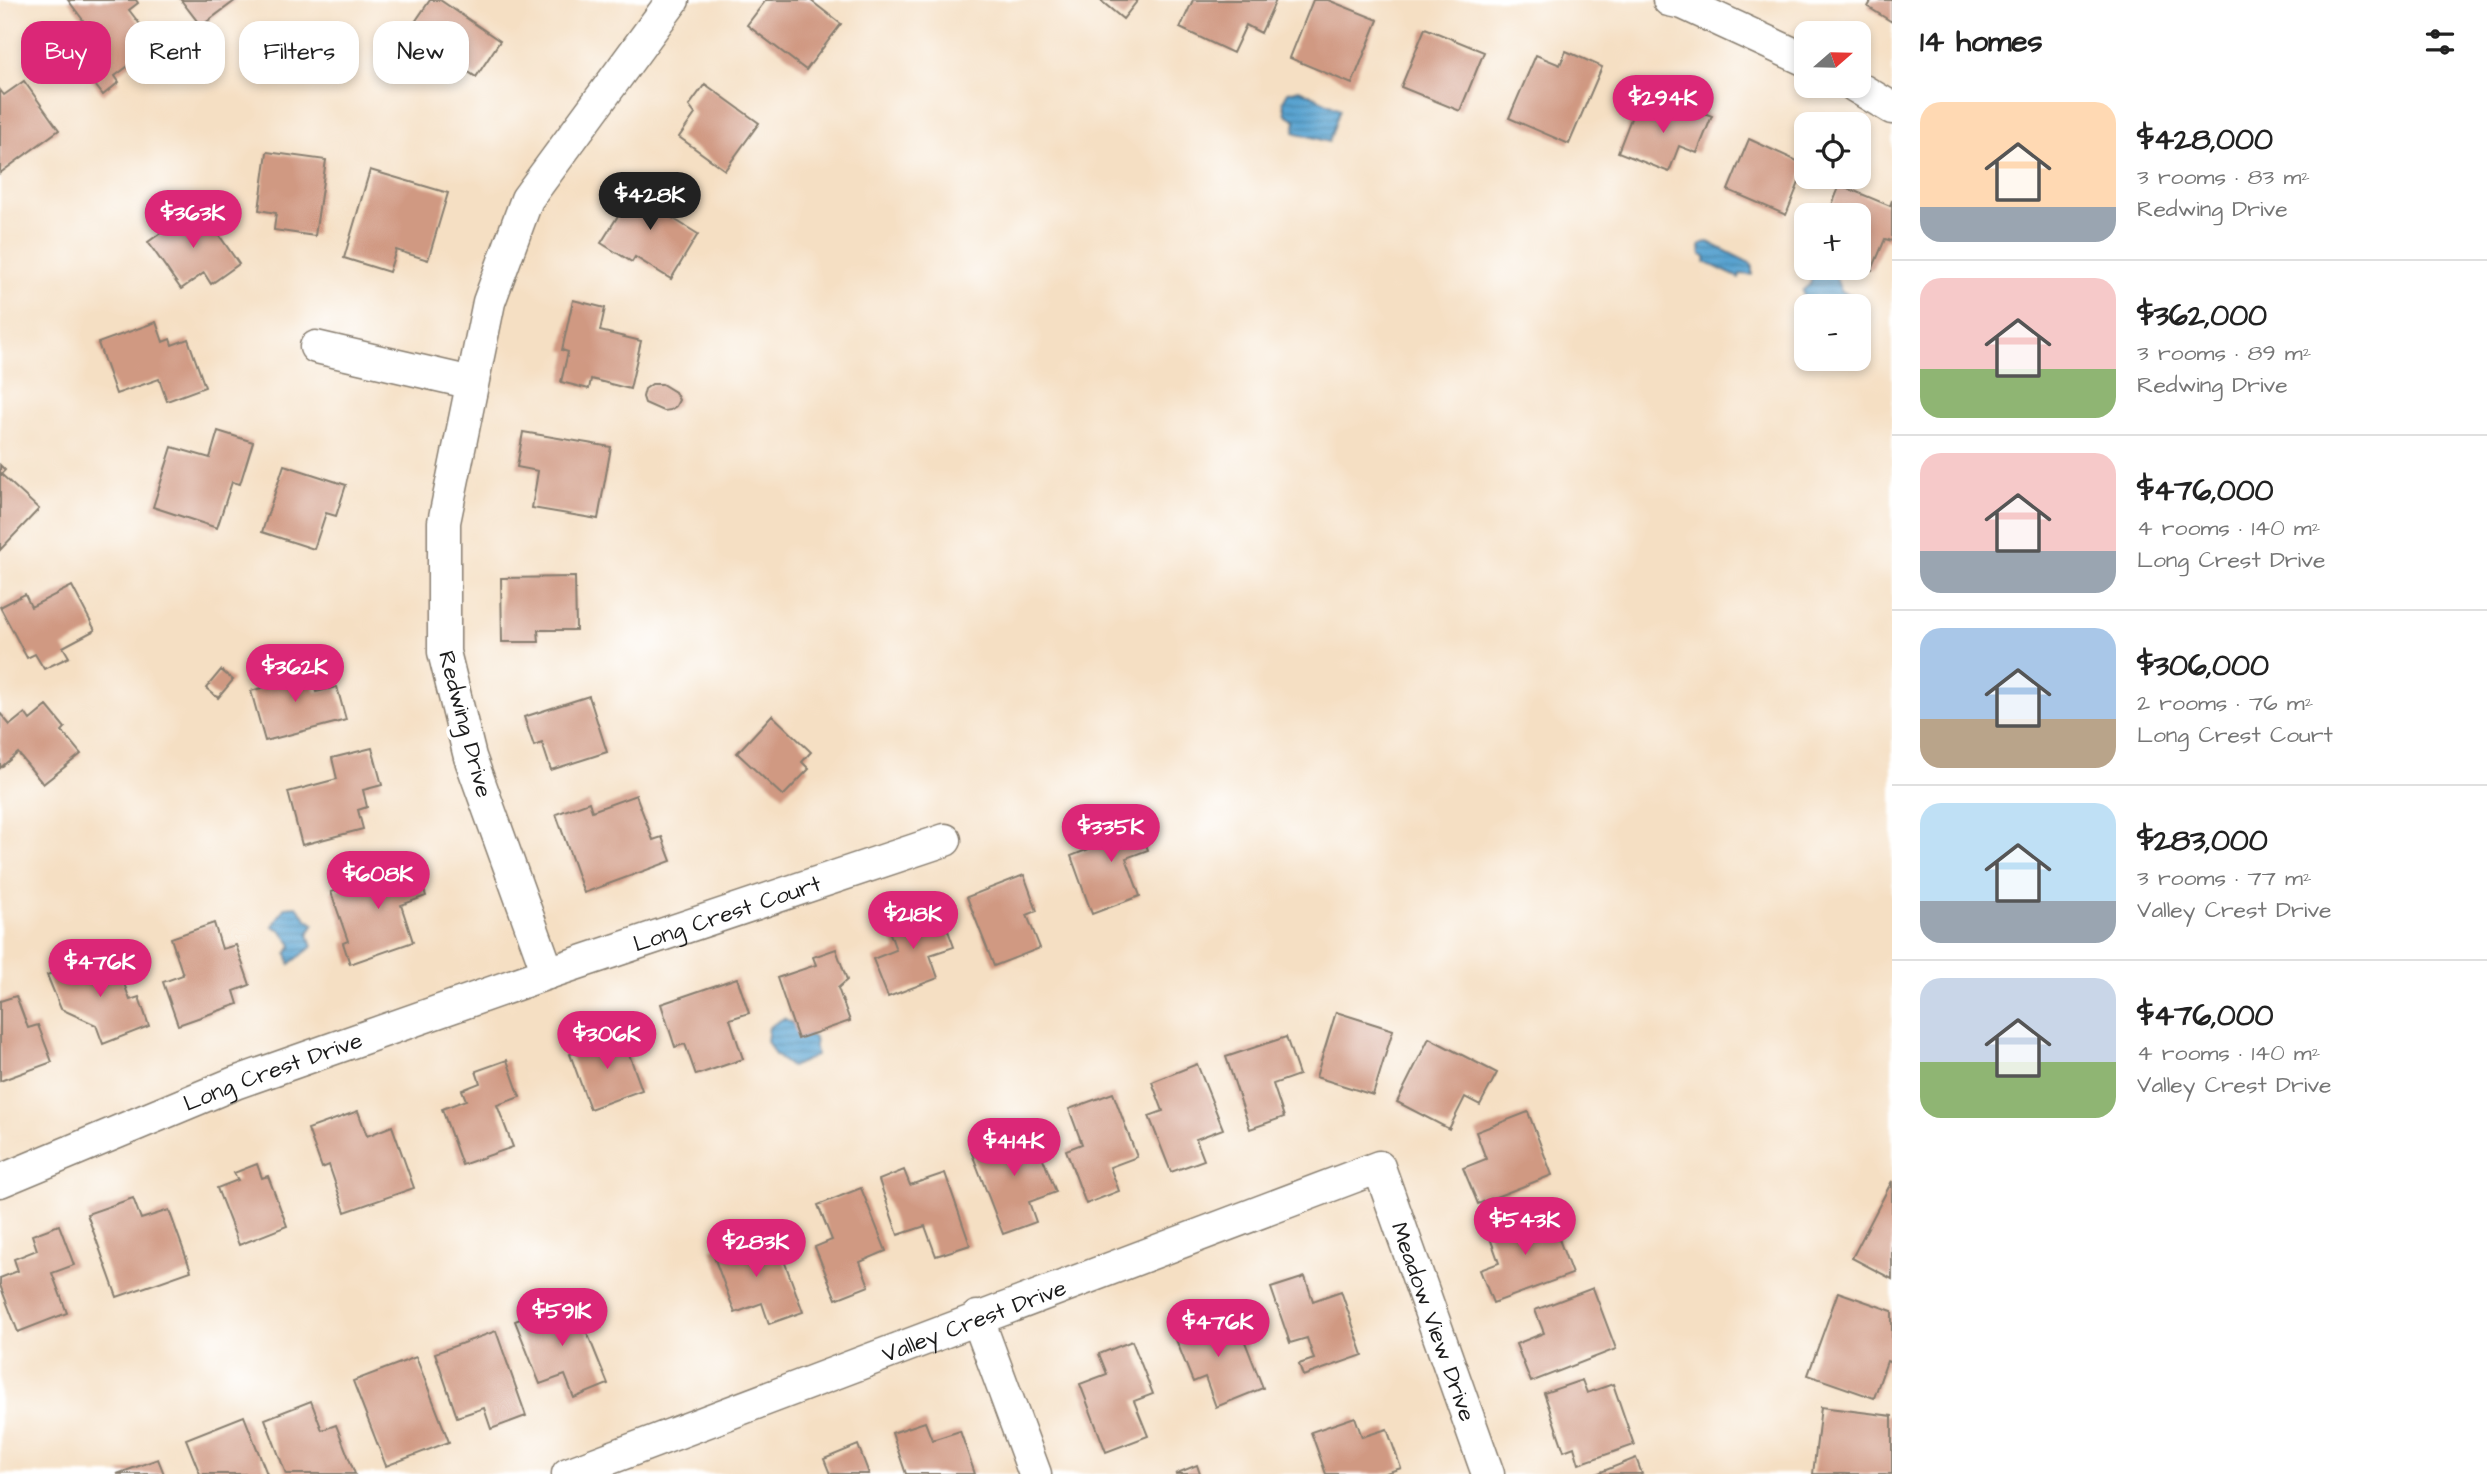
<!DOCTYPE html>
<html lang="en">
<head>
<meta charset="utf-8">
<style>
	:root { --surface:#fff; --page:#f2f2f2; --text:#222; --muted:#767676; --line:#e0e0e0; --accent:#db2777 }
	body { margin:0; font-family:"Architects Daughter",sans-serif; background:var(--page); color:var(--text); height:100vh; display:flex; flex-direction:column; font-size:26px; white-space:nowrap }
	* { box-sizing:border-box; margin:0 }
	p { font-size:23px; color:var(--muted) }
	.icon { flex:none; width:38px; height:38px; fill:none; stroke:currentColor; stroke-width:2; stroke-linecap:round; stroke-linejoin:round }
	.map { position:relative; flex:1; overflow:hidden }
	.side { display:flex; flex-direction:column; background:var(--surface); width:595px }
	.side>* { flex:none }
	.hud { position:absolute; left:21px; top:21px; width:665px; height:63px; display:flex; gap:14px }
	.needle { width:46px; rotate:70deg }
	.buttons { position:absolute; left:1794px; top:21px; display:grid; gap:14px }
	.buttons a { display:grid; place-items:center; width:77px; height:77px; border-radius:14px; background:var(--surface); box-shadow:0 4px 10px #0003; font-size:35px }
	.price { position:absolute; translate:-50% -60px; padding:0 16px; border-radius:24px; background:var(--accent); color:#fff; font-size:23px; line-height:46px; filter:drop-shadow(0 2px 4px #0008) }
	.price::after { content:''; position:absolute; left:50%; top:42px; width:21px; height:16px; margin-left:-10px; background:inherit; clip-path:polygon(0 0,100% 0,50% 100%) }
	.price.selected { background:#222; color:#fff }
	ul { padding:0; list-style:none }
	li { display:flex; align-items:center; gap:21px; height:175px; padding:0 28px }
	li+li { border-top:2px solid var(--line) }
	li span { display:grid; place-items:center; flex:none; width:196px; height:140px; border-radius:21px; color:#555 }
	li>.icon { margin-inline-start:auto }
	span .icon { width:84px; height:84px; fill:#fffc; stroke-width:1 }
	li b { font-size:30px }
	h2 { display:flex; justify-content:space-between; align-items:center; height:84px; padding:0 28px; font-size:30px }
	.pill { padding:0 24px; border-radius:21px; background:var(--surface); box-shadow:0 4px 10px #0003; font-size:24px; line-height:63px }
	.pill.selected { background:var(--accent); color:#fff }
	main { display:flex; flex:1; min-height:0 }
	.map>svg:first-child { display:block }
</style>
</head>
<body>
<main>
<div class="map">
<svg width="1892" height="1474" viewBox="0 0 1892 1474">
	<defs>
		<pattern id="water-rules" width="6" height="5" patternUnits="userSpaceOnUse" patternTransform="scale(1.75)"><rect width="6" height="5" fill="#58a3d0"/><path d="M0 2.5h6" fill="none" stroke="#4884a8"/></pattern>
	</defs>
	<rect width="100%" height="100%" fill="#fff"/>
	<filter id="ink" filterUnits="userSpaceOnUse"><feTurbulence type="fractalNoise" baseFrequency=".0143" numOctaves="2"/><feDisplacementMap in="SourceGraphic" scale="14" xChannelSelector="R" yChannelSelector="G"/><feConvolveMatrix kernelMatrix="1 2 1 2 8 2 1 2 1" color-interpolation-filters="sRGB"/></filter>
	<filter id="wash" filterUnits="userSpaceOnUse"><feTurbulence type="fractalNoise" baseFrequency=".00686" numOctaves="4" result="noise"/><feDisplacementMap in="SourceGraphic" scale="28" xChannelSelector="R" yChannelSelector="G"/><feGaussianBlur stdDeviation="1.57" result="paint"/><feColorMatrix in="noise" values="0 0 0 0 0 0 0 0 0 0 0 0 0 0 0 0 0 1.4 0 .05"/><feComposite in="paint" operator="in"/></filter>
	<g filter="url(#wash)">
		<rect width="100%" height="100%" fill="#f5dfc3"/>
		<!-- water -->
		<path fill="url(#water-rules)" stroke="#3a6076" stroke-width="2" d="M1299 89 1340 109 1329 142 1294 132 1296 120 1286 114 1283 101 1288 92Z
			M1708 242 1752 264V275L1740 274 1739 278 1705 262 1706 257 1701 255 1700 247 1703 243Z
			M1815 269 1829 270 1836 278 1841 291 1858 298 1854 306H1807L1802 291 1810 284Z
			M297 906 306 918 314 924 308 934 312 947 290 964 287 953 292 945 281 930 273 926 285 907Z
			M784 1018 814 1038 816 1056 791 1067 775 1055 767 1041 769 1027Z"/>
		<g id="blocks">
			<!-- building -->
			<path fill="#d09982" d="M68 0H136L138 3 129 10 156 45 115 76 119 82 103 95 59 38 83 20Z
				M181 0H236L201 26Z
				M430 0H440L500 41 476 77 464 69 456 82 400 44Z
				M766 0H810L841 24 806 70 747 25Z
				M1100 0H1138L1123 19Z
				M1193 0H1276L1261 33 1246 25 1233 53 1180 28Z
				M1313 0H1328L1378 20 1352 84 1290 58Z
				M1872 0H1892V22L1868 7Z
				M1425 28 1484 52 1460 111 1401 87Z
				M1566 51 1602 67 1569 144 1509 118 1536 55 1560 65Z
				M24 81 59 130 0 173V90L4 95Z
				M705 84 759 123 725 170 679 137 695 114 689 106Z
				M1637 103 1674 117 1679 103 1712 116 1697 153 1679 146 1669 172 1618 152Z
				M1749 139 1806 165 1786 215 1728 190Z
				M267 152 326 160 315 236 274 230 276 213 259 210Z
				M370 170 448 193 428 260 396 250 389 272 344 258Z
				M641 179 673 199 664 213 698 234 671 279 635 257 632 262 601 243Z
				M1840 185 1890 206 1892 200V241L1885 239 1872 270 1858 264V215H1828Z
				M199 206 239 264 211 284 204 273 181 289 148 242Z
				M573 300 605 308 600 331 641 341 630 389 591 379 589 389 561 382 568 352 562 350Z
				M156 322 163 342 170 339 172 345 188 339 205 387 167 401 159 379 116 394 98 343Z
				M652 384H662L675 392 679 400 676 406 670 410 663 411 645 403 643 397 645 389Z
				M218 431 253 442 240 484 232 482 217 528 153 507 172 447 210 458Z
				M523 432 611 447 598 519 532 508 538 471 517 467Z
				M0 465 5 470 1 474 39 509 0 550Z
				M284 465 346 485 336 516 326 513 314 549 262 532Z
				M575 577 576 630H538L539 642H502L501 578Z
				M72 586 95 630 63 647 69 657 44 669 35 654 27 658 0 607 25 594 31 607Z
				M308 664 316 692 337 687 346 720 265 741 251 691 269 686 267 675Z
				M221 670 233 680 218 698 206 688Z
				M589 696 607 752 551 770 542 743 534 746 524 717Z
				M47 706 65 728 62 731 81 754 43 784 18 753 0 768V713L10 725 25 713 30 720Z
				M772 715 811 752 802 762 809 769 783 796 737 753Z
				M372 748 382 785 363 790 367 807 358 810 363 829 302 845 288 792 337 779 332 758Z
				M636 795 653 840 662 837 671 861 584 893 556 814 589 802 592 811Z
				M1133 810 1148 850 1126 858 1140 896 1092 914 1071 856 1107 842 1099 822Z
				M413 858 426 896 401 905 413 942 350 964 343 943 348 941 331 892 377 876 375 871Z
				M1024 875 1037 911 1027 915 1040 948 994 966 967 897Z
				M939 906 954 947 930 955 938 978 888 997 873 959 896 950 887 925Z
				M214 923 222 949 236 945 250 985 234 991 238 1004 178 1025 163 982 183 975 171 938Z
				M836 949 847 980 838 988 850 1021 798 1039 777 978 816 965 813 957Z
				M114 956 130 1000 139 997 149 1026 103 1044 96 1025 61 1009 47 975 62 969 64 974Z
				M737 978 749 1013 730 1019 743 1059 696 1075 685 1044 675 1047 661 1004Z
				M16 996 28 1028 38 1025 52 1062 0 1081V1001Z
				M1336 1012 1393 1030 1373 1095 1316 1077Z
				M628 1034 634 1052 629 1054 642 1090 590 1109 570 1054Z
				M1286 1037 1299 1075 1273 1084 1284 1117 1250 1129 1226 1057Z
				M1429 1038 1497 1073 1480 1105 1465 1097 1449 1129 1397 1102Z
				M507 1060 520 1097 497 1105 513 1147 462 1165 442 1109 466 1100 462 1090 480 1083 476 1071Z
				M1197 1064 1223 1129 1196 1139 1204 1160 1171 1172 1149 1116 1163 1111 1152 1082Z
				M1113 1093 1137 1157 1110 1167 1119 1191 1086 1204 1066 1150 1082 1144 1069 1109Z
				M358 1111 367 1136 392 1126 414 1188 345 1212 329 1165 322 1168 308 1129Z
				M1528 1112 1552 1175 1478 1204 1463 1168 1486 1159 1476 1132Z
				M1031 1128 1056 1192 1029 1202 1036 1222 1003 1234 971 1151Z
				M257 1164 262 1178 268 1176 287 1226 239 1245 217 1188 238 1180 234 1173Z
				M904 1170 910 1185 945 1173 970 1245 936 1256 925 1226 898 1235 879 1180Z
				M1892 1181V1279L1852 1258Z
				M861 1188 886 1251 860 1262 869 1286 836 1299 815 1247 832 1240 818 1205Z
				M133 1198 141 1219 169 1210 191 1271 117 1297 87 1214Z
				M1548 1210 1572 1274 1493 1303 1480 1270 1499 1263 1488 1232Z
				M59 1225 74 1265 52 1273 67 1313 18 1332 0 1285V1278L18 1271 14 1259 37 1250 32 1235Z
				M757 1231 767 1261 782 1255 803 1312 769 1324 762 1303 735 1313 711 1249Z
				M1305 1277 1313 1301 1341 1291 1363 1355 1303 1376 1299 1364 1314 1359 1307 1338 1290 1343 1271 1288Z
				M1593 1288 1616 1349 1531 1382 1516 1344 1544 1333 1535 1310Z
				M1838 1292 1892 1311V1363L1887 1361 1874 1398 1808 1375Z
				M573 1298 608 1384 574 1398 565 1375 540 1384 515 1321Z
				M1204 1314 1212 1335 1238 1324 1263 1388 1216 1407 1205 1377 1193 1382 1171 1327Z
				M496 1331 526 1416 491 1429 484 1408 457 1417 435 1353Z
				M1132 1341 1153 1394 1134 1401 1148 1436 1106 1452 1080 1384 1107 1374 1099 1354Z
				M416 1357 449 1442 386 1466 353 1381Z
				M1582 1380 1587 1393 1613 1384 1634 1445 1579 1464 1574 1447 1564 1451 1544 1393Z
				M311 1401 322 1430 336 1425 355 1474H286L265 1419Z
				M1821 1407 1892 1416V1474H1813Z
				M244 1416 267 1474H200L186 1439Z
				M1355 1417 1362 1437 1387 1429 1401 1468 1383 1474H1326L1311 1432Z
				M925 1422 932 1440 960 1431 975 1474H906L892 1433Z
				M858 1445 869 1474H830L824 1459Z
				M1636 1458 1642 1474H1596Z
				M158 1459 164 1474H117Z
				M1197 1465 1200 1474H1175Z"/>
		</g>
	</g>
	<g filter="url(#ink)">
		<use href="#blocks" fill-opacity="0" stroke="#887e70" stroke-width="2"/>
		<g fill="none" stroke-linecap="round" stroke-linejoin="round">
			<defs>
				<g id="street">
					<path d="M1669 0 1683 3 1806 60"/>
					<path d="M1855 86 1892 108"/>
					<path d="M316 347 472 383"/>
					<path d="M548 973 470 757 444 652V522L489 302 527 199 673 0"/>
					<path id="s1" d="M0 1181 235 1083 548 973 945 840"/>
					<path d="M977 1317 1035 1474"/>
					<path id="s2" d="M568 1474 1379 1167 1488 1474"/>
				</g>
			</defs>
			<!-- street casing -->
			<use href="#street" stroke="#887e70" stroke-width="35"/>
			<!-- street -->
			<use href="#street" stroke="#fff" stroke-width="32"/>
		</g>
	</g>
	<g text-anchor="middle" stroke-width="7" stroke-linejoin="round" paint-order="stroke">
		<!-- street labels -->
		<g font-size="23" fill="#1c1c1c" stroke="#fff">
			<text transform="translate(466 724) rotate(75)" y="8">Redwing Drive</text>
			<text dy="8" stroke="none"><textPath href="#s1" startOffset="775">Long Crest Court</textPath></text>
			<text dy="8" stroke="none"><textPath href="#s1" startOffset="294">Long Crest Drive</textPath></text>
			<text dy="8" stroke="none"><textPath href="#s2" startOffset="434">Valley Crest Drive</textPath></text>
			<text dy="8" stroke="none"><textPath href="#s2" startOffset="1031">Meadow View Drive</textPath></text>
		</g>
	</g>
</svg>
<div class="buttons">
<a><svg class="needle" viewBox="-14 -14 28 28"><path d="M0-13l5 13h-10z" fill="#e53935"/><path d="M0 13l5-13h-10z" fill="#767676"/></svg></a>
<a><svg class="icon" aria-label="locate" viewBox="0 0 24 24"><circle cx="12" cy="12" r="6"/><path d="M12 2v4M12 18v4M2 12h4M18 12h4"/></svg></a>
<a>+</a>
<a>−</a>
</div>
<b class="price" style="left:1663px;top:135px">$294K</b>
<b class="price selected" style="left:650px;top:232px">$428K</b>
<b class="price" style="left:193px;top:250px">$363K</b>
<b class="price" style="left:295px;top:704px">$362K</b>
<b class="price" style="left:1111px;top:864px">$335K</b>
<b class="price" style="left:378px;top:911px">$608K</b>
<b class="price" style="left:913px;top:951px">$218K</b>
<b class="price" style="left:100px;top:999px">$476K</b>
<b class="price" style="left:607px;top:1071px">$306K</b>
<b class="price" style="left:1014px;top:1178px">$414K</b>
<b class="price" style="left:1525px;top:1257px">$543K</b>
<b class="price" style="left:756px;top:1279px">$283K</b>
<b class="price" style="left:562px;top:1348px">$591K</b>
<b class="price" style="left:1218px;top:1359px">$476K</b>
<div class="hud">
<a class="pill selected">Buy</a>
<a class="pill">Rent</a>
<a class="pill">Filters</a>
<a class="pill">New</a>
</div>
</div>
<section class="side">
<h2>14 homes<svg class="icon" aria-label="filters" viewBox="0 0 24 24"><path d="M4 7h16M4 17h16"/><circle cx="9" cy="7" r="2"/><circle cx="15" cy="17" r="2"/></svg></h2>
<ul>
<li><span style="background:linear-gradient(#ffd9b3 75%,#9aa5b1 0)"><svg class="icon" aria-label="home" viewBox="0 0 24 24"><path d="M3 11l9-7 9 7M6 9v11h12V9"/></svg></span><div><b>$428,000</b><p>3 rooms · 83 m²</p><p>Redwing Drive</p></div></li>
<li><span style="background:linear-gradient(#f6c9c9 65%,#8fb573 0)"><svg class="icon" aria-label="home" viewBox="0 0 24 24"><path d="M3 11l9-7 9 7M6 9v11h12V9"/></svg></span><div><b>$362,000</b><p>3 rooms · 89 m²</p><p>Redwing Drive</p></div></li>
<li><span style="background:linear-gradient(#f6c9c9 70%,#9aa5b1 0)"><svg class="icon" aria-label="home" viewBox="0 0 24 24"><path d="M3 11l9-7 9 7M6 9v11h12V9"/></svg></span><div><b>$476,000</b><p>4 rooms · 140 m²</p><p>Long Crest Drive</p></div></li>
<li><span style="background:linear-gradient(#a9c7e8 65%,#b9a48a 0)"><svg class="icon" aria-label="home" viewBox="0 0 24 24"><path d="M3 11l9-7 9 7M6 9v11h12V9"/></svg></span><div><b>$306,000</b><p>2 rooms · 76 m²</p><p>Long Crest Court</p></div></li>
<li><span style="background:linear-gradient(#bfe0f5 70%,#9aa5b1 0)"><svg class="icon" aria-label="home" viewBox="0 0 24 24"><path d="M3 11l9-7 9 7M6 9v11h12V9"/></svg></span><div><b>$283,000</b><p>3 rooms · 77 m²</p><p>Valley Crest Drive</p></div></li>
<li><span style="background:linear-gradient(#c9d6e8 60%,#8fb573 0)"><svg class="icon" aria-label="home" viewBox="0 0 24 24"><path d="M3 11l9-7 9 7M6 9v11h12V9"/></svg></span><div><b>$476,000</b><p>4 rooms · 140 m²</p><p>Valley Crest Drive</p></div></li>
</ul>
</section>
</main>
</body>
</html>
